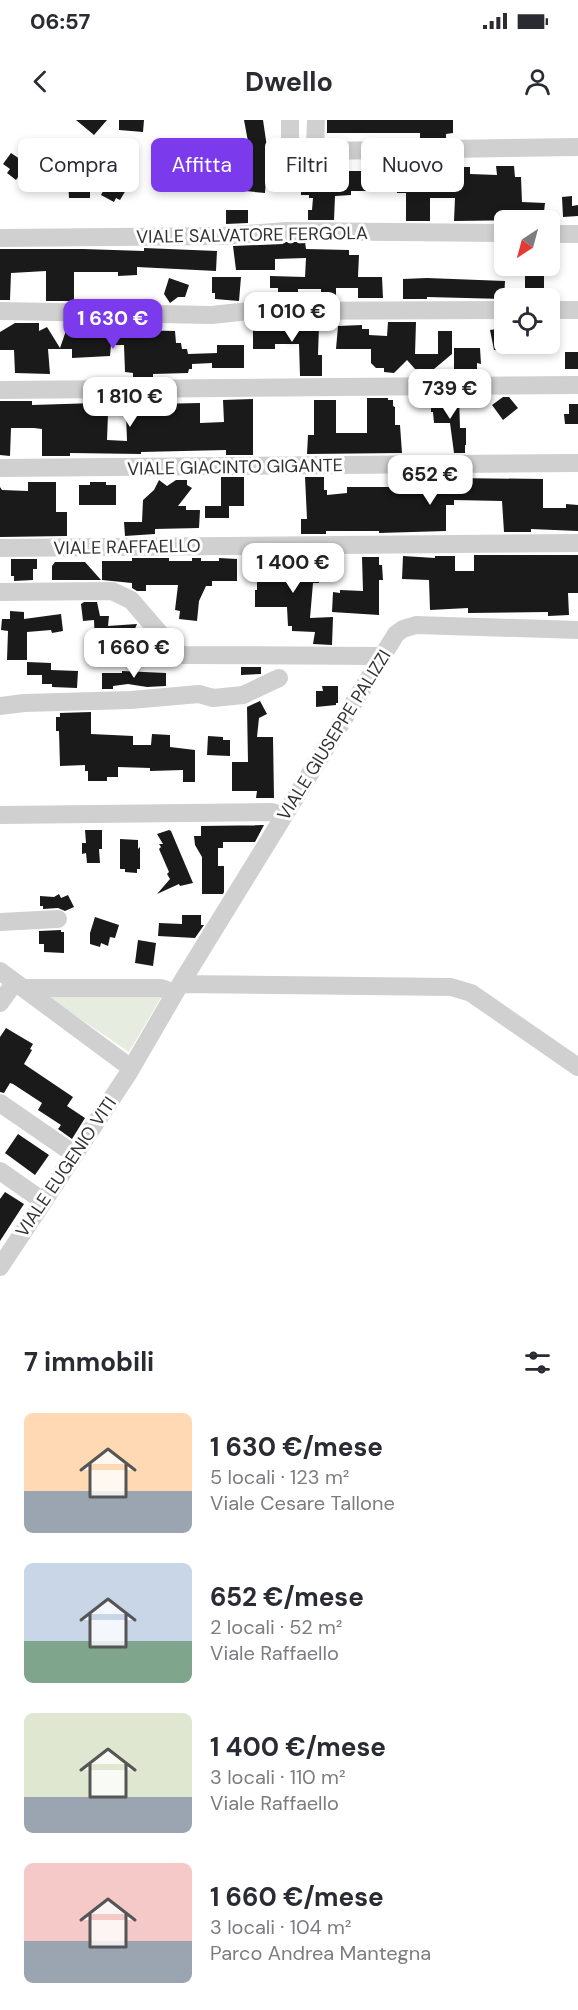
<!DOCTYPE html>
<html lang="it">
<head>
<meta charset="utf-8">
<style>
	:root { --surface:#fff; --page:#f2f2f3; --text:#2b2b33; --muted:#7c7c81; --accent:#7c3aed }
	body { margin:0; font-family:"DM Sans",sans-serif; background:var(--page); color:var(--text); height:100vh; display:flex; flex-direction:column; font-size:22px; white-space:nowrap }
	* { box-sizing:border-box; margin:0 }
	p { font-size:20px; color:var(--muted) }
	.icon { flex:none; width:33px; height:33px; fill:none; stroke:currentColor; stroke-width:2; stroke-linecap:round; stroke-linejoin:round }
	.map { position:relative; height:1206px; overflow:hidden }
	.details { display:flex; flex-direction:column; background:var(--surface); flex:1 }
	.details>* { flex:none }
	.hud { position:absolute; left:18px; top:18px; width:543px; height:54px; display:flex; gap:12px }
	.needle { width:39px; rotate:216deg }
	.fabs { position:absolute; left:494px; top:90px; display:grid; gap:12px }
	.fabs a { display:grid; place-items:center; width:66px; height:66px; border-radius:9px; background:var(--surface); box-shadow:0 3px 9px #0003; font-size:30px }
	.price { position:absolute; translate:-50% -51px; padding:0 14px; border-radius:12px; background:#fff; color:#222; font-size:20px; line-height:39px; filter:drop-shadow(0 2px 3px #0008) }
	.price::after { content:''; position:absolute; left:50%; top:36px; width:18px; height:14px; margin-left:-9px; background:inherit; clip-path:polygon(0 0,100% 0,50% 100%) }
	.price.current { background:var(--accent); color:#fff }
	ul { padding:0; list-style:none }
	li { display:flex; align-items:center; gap:18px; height:150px; padding:0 24px }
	li span { display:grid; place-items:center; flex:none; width:168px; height:120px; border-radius:9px; color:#555 }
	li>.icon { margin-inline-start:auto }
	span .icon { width:72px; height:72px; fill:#fffc; stroke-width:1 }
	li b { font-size:26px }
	h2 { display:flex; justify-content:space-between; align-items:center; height:72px; padding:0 24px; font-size:26px }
	.pill { padding:0 21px; border-radius:9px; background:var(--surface); box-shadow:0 3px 9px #0003; font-size:21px; line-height:54px }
	.pill.current { background:var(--accent); color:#fff }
	.status { display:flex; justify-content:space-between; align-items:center; height:42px; padding:0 30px; background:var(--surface); direction:ltr }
	.status svg { height:16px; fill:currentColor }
	header { display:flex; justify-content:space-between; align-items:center; height:78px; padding:0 24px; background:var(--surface); font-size:27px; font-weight:700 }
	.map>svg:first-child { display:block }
</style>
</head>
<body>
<div class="status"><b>06:57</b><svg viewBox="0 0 49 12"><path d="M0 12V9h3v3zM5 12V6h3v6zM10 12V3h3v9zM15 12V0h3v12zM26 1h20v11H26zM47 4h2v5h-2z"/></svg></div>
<header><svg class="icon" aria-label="back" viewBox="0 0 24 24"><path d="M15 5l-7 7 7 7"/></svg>Dwello<svg class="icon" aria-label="person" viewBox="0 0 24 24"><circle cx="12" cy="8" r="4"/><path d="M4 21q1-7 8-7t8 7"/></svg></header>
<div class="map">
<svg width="578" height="1206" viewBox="0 0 578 1206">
	<rect width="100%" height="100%" fill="#fff"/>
	<!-- green -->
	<path fill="#e6ecdf" d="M45 875 162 876 129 932Z"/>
	<!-- building -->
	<path fill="#1a1a1a" d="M76 0H107L94 15Z
		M119 0H144L143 12 119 10Z
		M244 0H263L268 34 284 36 292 39V47L267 44 265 73 245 71 249 27Z
		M327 0H453V13L446 14V18H420V13H327Z
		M89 23 108 25 105 46 87 43Z
		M64 24 77 37 60 54 53 47 55 45 49 39Z
		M11 33 27 44 16 60 7 53 10 49 3 44Z
		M496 46H514L515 57H521L522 82 545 83 544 92 540 91 539 100 454 101 455 78H430V101H406V73H397L396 54H402V52H412V49H422L423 67H448V47H470V54L497 55Z
		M347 51H369V71H351V75L335 76 334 100H308V90H312L313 78H309V75H301V52Z
		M111 56 129 65 120 80 116 78 114 82 101 75Z
		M90 59V78H69L68 60Z
		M572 76V86L578 85V96L563 97 562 77Z
		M226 90H248V103L226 104Z
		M286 122H305L306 129 349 130V135H359L358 157H382L383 178H358V168H336V177H321V169H298V178L278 177V168H270V156L305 157 306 138 275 139V150H236L233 126 283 124V123Z
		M144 128 217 131 216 151 137 147V155L118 156V152H74V181H46V151L11 153 10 180H0V129H83L144 131Z
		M525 156H544V178H525Z
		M212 157H241L239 181 215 179V173H212Z
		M169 158 189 165 185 177H178L170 183 164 174Z
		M427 158 505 161 504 179 427 177V179H403V159Z
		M274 202H312V205H319L318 235H322V256H300L299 224H275V229H253V204H274Z
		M388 202H416L415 234H438V211H452V234L434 249H415L407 240 394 253 384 252V248H376L371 243V229H336L338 206 362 205V209H369V215L387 216Z
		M15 203H39V211L47 207 60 228 68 205 73 204H82L86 206V216L109 215V204L131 205V210L175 211 176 223H181L182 229H187L188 234 217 233V225H244V248H212V243L192 244V249H189L188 253 153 254V257L133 258V253L125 252 124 225H111L110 236 72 238V229H48L50 254 15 253 14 230H0V212Z
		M504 208V231L494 230 490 210Z
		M454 228H480L481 244 477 243V253H454Z
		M565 232H578V249H565Z
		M459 277 460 308H466V325H465V333H454L450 303H434L433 292H431V278Z
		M503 277H509L518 288 503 300 492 285Z
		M367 278H388V280H393V286L395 287V305H400L402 333 307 334 308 315H314V280H336V313H367Z
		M253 279V335H226V330L141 332V334L70 333V336H42V309L34 308H11L10 336 0 335V281H32V285L96 283V286H106L105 294H108L107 320 127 321 126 294H131V280H155V284L200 283V303L224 302 223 280Z
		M569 284H578V304H565L564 294H569Z
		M221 357H244V386H229V398H205V386H221Z
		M305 357H324V370H327V375L347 373V367H408V362L436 363V359L452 360V358L543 359V388H566V384L578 385V411L531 409V412H504L502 381 454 380V385H446V411L379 413V411H326V414H301V399H307Z
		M159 360 167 366 176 360H187V365L192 368 178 386H186V390H200L199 408 155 409V414L125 416 124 402H142L143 380 154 370Z
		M28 362H56V392H67V416L0 417V367L2 370 28 371Z
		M90 362H106V365H116V385H79V365H90Z
		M474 435H578V473H568L569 495 548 496V492L468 493V488L430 490 429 460 402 459 403 436 435 438V436H455V451H474Z
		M272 437 319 438V463H313L310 498 333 497 332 525 313 524 315 512 292 511V506H288L287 487H255V470H257V455L251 449 259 441 273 456Z
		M362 437H379V445H382L383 460H379V495L332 492 333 472 340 473V470L363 471Z
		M132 438H169V441H192V438H201V441H219V438L237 439V461H212V466H206L199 481 197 501 179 499 180 491 175 490 178 465H146V471H137L132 468V463L102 460V441H132Z
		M11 439H37V449H33V460L14 461V456H11Z
		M55 442H85L101 460H52V446Z
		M84 482H97L100 496H109L108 506 137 504 133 513 141 514V528L132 529V531H120V523L95 524 94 500 83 501 81 484Z
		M10 491 24 492V499L61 494 63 511 52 513 51 510 27 512V540H7L8 511 1 510 2 499H10Z
		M27 542 51 543V550L78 551 77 568 52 567V564H42V555H27Z
		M241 547H261V554L241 555Z
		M122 551 166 553V566L147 567 128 564 113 566V569H102V553H122Z
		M322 566H338V583H336V585L316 587V571H323Z
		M260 581 267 594 259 598 257 617H273L274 678H256L257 671H232V642H248L247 587Z
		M91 592V614L133 616V625H151L152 614 170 615V627L195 630V662H183V650L150 651V648L118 647V657H107V661H88V651H85V645L60 646 59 611H56V597H60V593Z
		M208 616 223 617V620H230V636L207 635Z
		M264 705 255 722H223V728H218V746H224V772L223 774H202V737L195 725 194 716H201V706Z
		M85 710H102V729H99L100 743H87L86 733 82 734V723H86Z
		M169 710 171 711 193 763 180 766 179 764 157 774 170 759 167 754 169 752 159 729 161 727 159 724H163L157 714Z
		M120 719 138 720V729L140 727V749H137V753L125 752V749H120Z
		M59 774 61 778 68 775 74 787 65 791 58 788 43 789V786H40V776L54 777Z
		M182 795H201V805H204L195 818 158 816 159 803 182 804Z
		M95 797 119 805 115 818 110 817 108 826 101 823 100 827 90 824V813Z
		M61 810V812H64V833L44 832V824H39V811Z
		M138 820 156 823 153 846 135 843Z
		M6 908 33 924 30 929 32 930 24 944 73 977 67 986 85 998 72 1019 58 1009 61 1005 38 990 42 983 13 964 10 963 4 973 0 972V917Z
		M18 1014 49 1035 35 1055 5 1033Z
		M5 1072 24 1084 0 1121V1079Z"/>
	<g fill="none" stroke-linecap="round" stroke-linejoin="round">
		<!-- minor -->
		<path stroke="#d0d0d0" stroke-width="18" d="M290 0V24L292 28H315
			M316 0 315 28 322 31 578 27
			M549 114H578
			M0 118 222 116 286 111 504 113
			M549 190H578
			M0 191 212 195 249 191 504 190
			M0 270 578 265
			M0 348 578 343
			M0 428 578 423
			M0 472 112 471 131 480 175 531 183 535 382 536
			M0 586 24 583 131 580 199 574 213 578 243 575 279 558
			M0 695 272 692 284 696
			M0 802 58 799
			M0 851 131 948
			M181 864 451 867 471 873 578 947
			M25 868H161L175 873
			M0 883 15 862
			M0 983 74 1034
			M0 1051 43 1081
			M0 1147 128 954 175 873 396 514 403 509 416 505 578 510"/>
	</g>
	<g text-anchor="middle" stroke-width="6" stroke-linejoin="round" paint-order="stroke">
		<!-- street labels -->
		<g font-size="18" fill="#333" stroke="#fff">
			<text transform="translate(252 115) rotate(-1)" y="6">VIALE SALVATORE FERGOLA</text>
			<text transform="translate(235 347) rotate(-1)" y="6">VIALE GIACINTO GIGANTE</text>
			<text transform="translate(127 427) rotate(-1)" y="6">VIALE RAFFAELLO</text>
			<text transform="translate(334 615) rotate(-58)" y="6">VIALE GIUSEPPE PALIZZI</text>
			<text transform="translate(66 1047) rotate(-56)" y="6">VIALE EUGENIO VITI</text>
		</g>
	</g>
</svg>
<div class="fabs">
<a><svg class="needle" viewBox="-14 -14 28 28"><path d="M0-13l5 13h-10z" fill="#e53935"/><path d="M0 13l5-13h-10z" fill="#7c7c81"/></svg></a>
<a><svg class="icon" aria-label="locate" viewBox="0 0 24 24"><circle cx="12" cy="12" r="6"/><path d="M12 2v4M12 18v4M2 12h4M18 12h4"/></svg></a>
</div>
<b class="price" style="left:292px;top:223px">1 010 €</b>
<b class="price current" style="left:113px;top:230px">1 630 €</b>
<b class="price" style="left:450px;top:300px">739 €</b>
<b class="price" style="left:130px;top:308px">1 810 €</b>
<b class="price" style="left:430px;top:386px">652 €</b>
<b class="price" style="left:293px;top:474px">1 400 €</b>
<b class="price" style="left:134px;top:559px">1 660 €</b>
<div class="hud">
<a class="pill">Compra</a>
<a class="pill current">Affitta</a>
<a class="pill">Filtri</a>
<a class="pill">Nuovo</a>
</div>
</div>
<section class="details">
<h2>7 immobili<svg class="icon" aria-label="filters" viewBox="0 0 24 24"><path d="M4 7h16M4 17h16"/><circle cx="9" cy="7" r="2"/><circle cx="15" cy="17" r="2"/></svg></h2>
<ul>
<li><span style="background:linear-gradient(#ffd9b3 65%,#9aa5b1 0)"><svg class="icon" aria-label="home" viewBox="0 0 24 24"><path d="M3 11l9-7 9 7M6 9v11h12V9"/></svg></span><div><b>1 630 €/mese</b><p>5 locali · 123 m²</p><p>Viale Cesare Tallone</p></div></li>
<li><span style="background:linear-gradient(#c9d6e8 65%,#7fa58c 0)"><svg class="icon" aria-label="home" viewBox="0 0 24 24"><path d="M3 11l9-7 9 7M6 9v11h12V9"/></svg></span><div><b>652 €/mese</b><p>2 locali · 52 m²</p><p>Viale Raffaello</p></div></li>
<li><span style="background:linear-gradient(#dfe7d0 70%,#9aa5b1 0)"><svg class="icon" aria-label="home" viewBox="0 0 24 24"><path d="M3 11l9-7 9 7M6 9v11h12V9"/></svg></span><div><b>1 400 €/mese</b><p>3 locali · 110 m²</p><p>Viale Raffaello</p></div></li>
<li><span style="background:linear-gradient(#f6c9c9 65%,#9aa5b1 0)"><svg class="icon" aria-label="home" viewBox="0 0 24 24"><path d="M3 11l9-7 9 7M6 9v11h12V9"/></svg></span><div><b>1 660 €/mese</b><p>3 locali · 104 m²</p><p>Parco Andrea Mantegna</p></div></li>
</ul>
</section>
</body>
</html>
